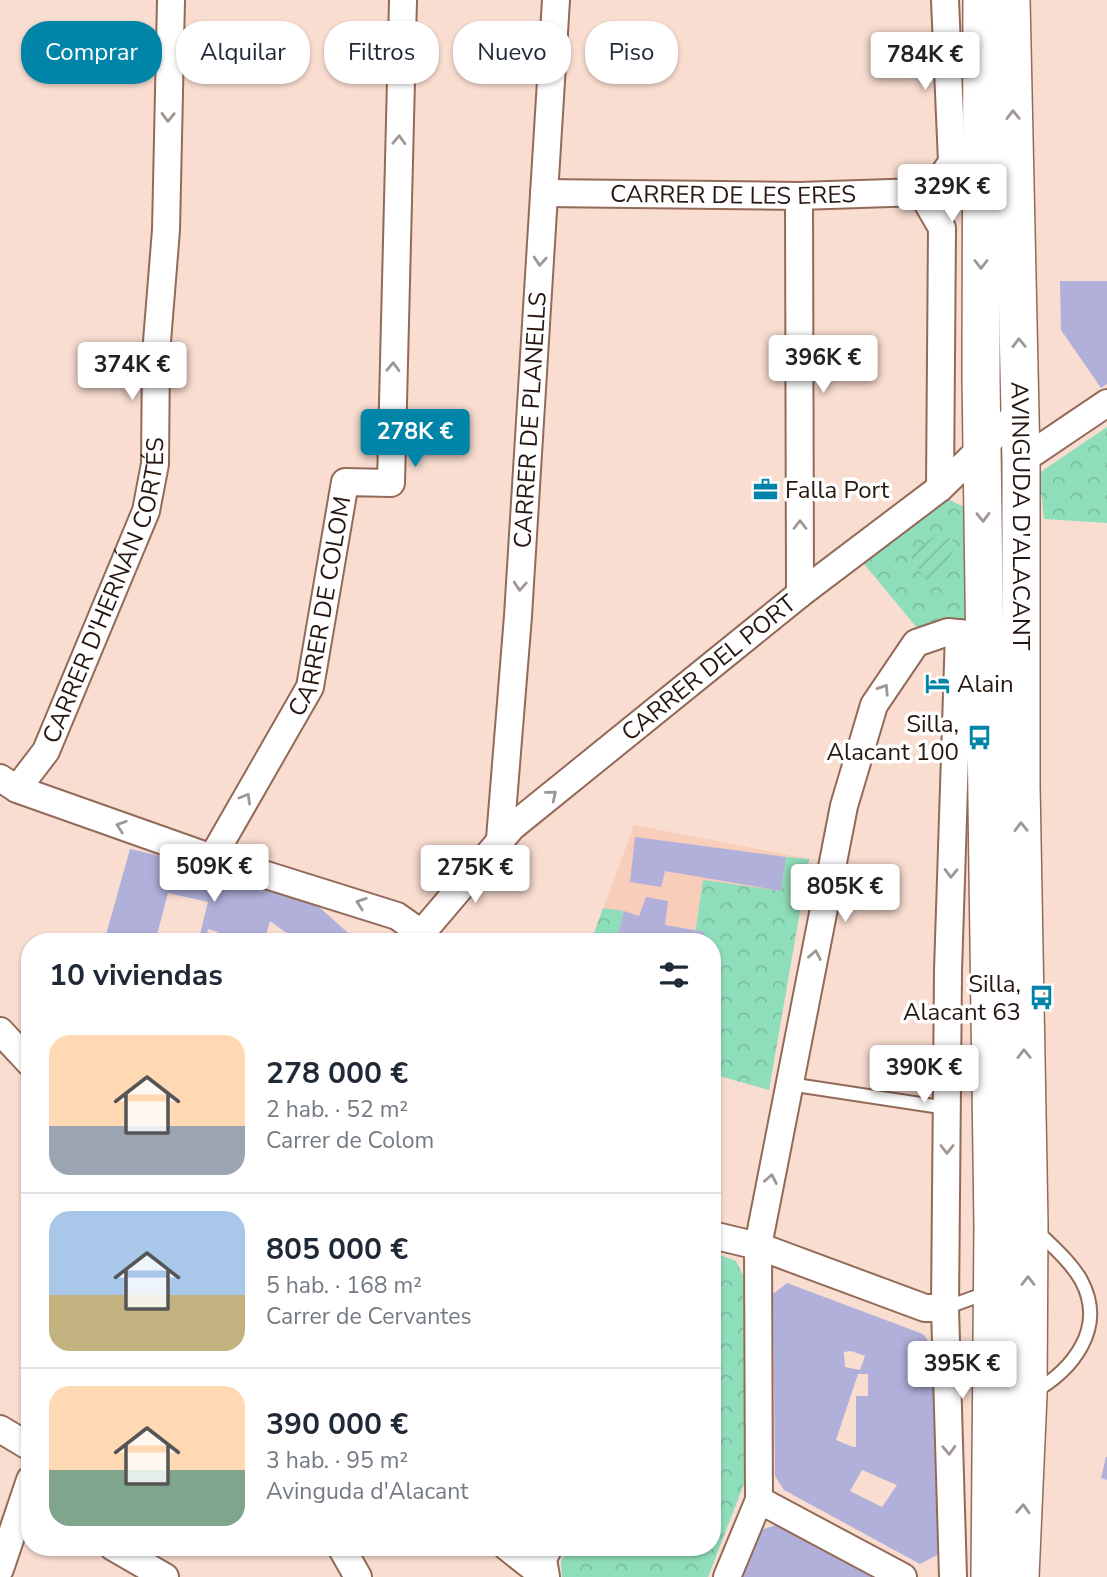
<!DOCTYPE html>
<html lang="es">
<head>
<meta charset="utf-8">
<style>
	:root { --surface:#fff; --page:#f2f2f3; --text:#1f2937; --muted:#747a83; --line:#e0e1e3; --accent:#0084a7 }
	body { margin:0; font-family:"Nunito Sans",sans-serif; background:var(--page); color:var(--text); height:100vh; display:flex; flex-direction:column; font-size:26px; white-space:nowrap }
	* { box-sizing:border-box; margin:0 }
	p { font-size:23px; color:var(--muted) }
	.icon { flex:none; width:38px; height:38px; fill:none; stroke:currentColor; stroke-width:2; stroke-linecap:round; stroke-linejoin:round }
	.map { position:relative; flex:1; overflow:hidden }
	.panel { position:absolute; left:21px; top:933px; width:700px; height:623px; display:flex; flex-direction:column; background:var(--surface); border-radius:28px; box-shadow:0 2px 5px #0004 }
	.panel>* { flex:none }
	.top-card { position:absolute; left:21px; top:21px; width:700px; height:63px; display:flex; gap:14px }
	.price { position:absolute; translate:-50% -60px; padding:0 16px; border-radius:7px; background:#fff; color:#222; font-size:23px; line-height:46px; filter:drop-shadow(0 2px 4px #0008) }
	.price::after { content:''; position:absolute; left:50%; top:42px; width:21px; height:16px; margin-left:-10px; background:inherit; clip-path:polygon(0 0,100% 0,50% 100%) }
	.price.active { background:var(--accent); color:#fff }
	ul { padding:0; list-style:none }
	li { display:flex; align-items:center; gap:21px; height:175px; padding:0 28px }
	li+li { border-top:2px solid var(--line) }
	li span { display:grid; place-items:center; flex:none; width:196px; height:140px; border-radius:21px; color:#555 }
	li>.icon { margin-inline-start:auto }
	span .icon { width:84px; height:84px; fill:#fffc; stroke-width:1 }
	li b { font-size:30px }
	h2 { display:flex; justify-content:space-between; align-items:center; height:84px; padding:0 28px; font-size:30px }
	.chip { padding:0 24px; border-radius:28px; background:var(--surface); box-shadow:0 2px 5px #0004; font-size:24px; line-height:63px }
	.chip.active { background:var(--accent); color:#fff }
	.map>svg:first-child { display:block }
</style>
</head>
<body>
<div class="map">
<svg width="1107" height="1577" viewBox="0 0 1107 1577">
	<defs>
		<pattern id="forest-crowns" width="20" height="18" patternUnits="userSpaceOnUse" patternTransform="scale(1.75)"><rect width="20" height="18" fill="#8fdebb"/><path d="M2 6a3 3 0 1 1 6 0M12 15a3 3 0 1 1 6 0" fill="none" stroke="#7bbea0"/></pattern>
		<pattern id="garden-furrows" width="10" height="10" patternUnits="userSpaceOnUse" patternTransform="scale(1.75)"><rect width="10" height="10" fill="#8fdebb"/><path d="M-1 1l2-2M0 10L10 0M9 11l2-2" fill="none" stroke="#7bbea0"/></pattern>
	</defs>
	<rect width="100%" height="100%" fill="#f9ddd1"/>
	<!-- built -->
	<path fill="#f8cdba" d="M634 825 809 859 769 1090 712 1074V942H591Z"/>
	<!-- forest -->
	<path fill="url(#forest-crowns)" d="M1107 427V523L1044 519 1039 473Z
		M948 499 964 507 970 520 972 631 918 629 864 564 933 504Z
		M786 857 809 859 769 1090 712 1074V942H694L703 880 781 891Z
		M603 908 624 911 616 941 591 942Z
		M712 1252 736 1261 750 1290 749 1471 708 1577H562L561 1562 568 1547H712Z"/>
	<!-- garden -->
	<path fill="url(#garden-furrows)" d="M942 531 956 545 932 589 909 554Z"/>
	<!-- building -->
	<path fill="#b0b0da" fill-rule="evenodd" d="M1060 281H1107V384L1101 388 1061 330Z
		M635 837 786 857 781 891 665 871 661 887 630 882Z
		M130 849 297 887 358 942H299L270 921 264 942 216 941 218 932 208 929 205 942H198L208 902 168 893 155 942H104Z
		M646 897 668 901 665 925 705 932 703 942H616L624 911 639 916Z
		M787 1283 923 1334 937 1353 939 1554 920 1564 784 1490 775 1476 773 1294ZM851 1351 865 1356 860 1370 845 1367 844 1352ZM858 1374H868V1396H856V1447H853L836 1440ZM862 1470 897 1485 882 1507 850 1491Z
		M1106 1457H1107V1480L1101 1478Z
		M776 1525 799 1537 872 1577H741L760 1530Z"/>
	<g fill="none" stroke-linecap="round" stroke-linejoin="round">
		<defs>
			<path id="lane" d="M789 1084 947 1108
				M945 1308 989 1292
				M1032 1393C1073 1370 1107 1328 1081 1280 1070 1261 1053 1247 1038 1232"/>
			<g id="street">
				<path d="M921 192 942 228 940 488"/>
				<path d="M921 192 941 178 952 162 945 0"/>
				<path id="s1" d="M544 193 799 196 921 192"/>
				<path d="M799 196 800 594"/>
				<path d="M1021 461 1107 403"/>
				<path d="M0 778 17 789 212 858 397 916 421 933"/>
				<path id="s2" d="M17 789 46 751 146 511 155 464 156 354 166 230 171 0"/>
				<path id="s3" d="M500 839 518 616 556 0"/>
				<path id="s4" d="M212 858 310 687 345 482 391 483 403 0"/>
				<path id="s5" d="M414 942 512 827 800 594 940 488 1020 411"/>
				<path d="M0 1031 30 1063"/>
				<path d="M712 1235 758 1246 925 1308H945"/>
				<path d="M0 1429 30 1447"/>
				<path d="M759 1500 903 1577"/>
				<path d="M113 1547 165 1577"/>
				<path d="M341 1547 358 1577"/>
				<path d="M507 1547 545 1577"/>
				<path d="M0 1569 30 1480"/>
				<path d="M546 1577 543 1559 549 1547"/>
				<path d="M727 1577 759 1500 758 1246 844 806 874 705 916 643 948 632 986 636"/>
				<path d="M953 1577 945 1308 948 971 959 633"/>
			</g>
			<g id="secondary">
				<path d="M982 0 981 377 993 1226 990 1577"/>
				<path id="s6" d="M1011 0 1021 461V785L1029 1223 1028 1395 1020 1577"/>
			</g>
		</defs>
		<!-- lane casing -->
		<use href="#lane" stroke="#936a58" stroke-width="16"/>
		<!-- street casing -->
		<use href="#street" stroke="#936a58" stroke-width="30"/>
		<!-- secondary casing -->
		<use href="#secondary" stroke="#936a58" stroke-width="40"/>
		<!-- lane -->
		<use href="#lane" stroke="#fff" stroke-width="12"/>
		<!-- street -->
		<use href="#street" stroke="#fff" stroke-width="26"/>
		<!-- secondary -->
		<use href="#secondary" stroke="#fff" stroke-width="37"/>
	</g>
	<!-- one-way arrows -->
	<defs><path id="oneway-chevron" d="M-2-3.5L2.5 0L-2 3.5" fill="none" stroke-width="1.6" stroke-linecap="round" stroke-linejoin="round" transform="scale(1.75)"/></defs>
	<g stroke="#9e9793">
		<use href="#oneway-chevron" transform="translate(1013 115) rotate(-91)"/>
		<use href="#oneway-chevron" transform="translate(168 117) rotate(91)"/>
		<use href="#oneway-chevron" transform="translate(399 140) rotate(-88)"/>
		<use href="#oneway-chevron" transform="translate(540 261) rotate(94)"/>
		<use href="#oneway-chevron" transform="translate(981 264) rotate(90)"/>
		<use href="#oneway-chevron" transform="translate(1019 343) rotate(-91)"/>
		<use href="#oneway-chevron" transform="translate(393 367) rotate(-88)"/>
		<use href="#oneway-chevron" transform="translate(983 517) rotate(89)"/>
		<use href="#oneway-chevron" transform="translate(800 525) rotate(-90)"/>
		<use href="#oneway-chevron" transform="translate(520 586) rotate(94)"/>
		<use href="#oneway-chevron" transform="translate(884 689) rotate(-57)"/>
		<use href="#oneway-chevron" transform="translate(552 795) rotate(-39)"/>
		<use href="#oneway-chevron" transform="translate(246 798) rotate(-60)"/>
		<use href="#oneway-chevron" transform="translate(121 826) rotate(-161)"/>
		<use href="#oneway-chevron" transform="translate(1021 827) rotate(-91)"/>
		<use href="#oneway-chevron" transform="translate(951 873) rotate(91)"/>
		<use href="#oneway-chevron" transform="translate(361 903) rotate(-161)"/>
		<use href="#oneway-chevron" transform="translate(815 955) rotate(-79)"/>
		<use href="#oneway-chevron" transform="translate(1024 1054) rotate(-91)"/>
		<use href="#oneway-chevron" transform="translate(947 1149) rotate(90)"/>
		<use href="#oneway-chevron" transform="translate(771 1179) rotate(-79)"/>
		<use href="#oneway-chevron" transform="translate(1028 1281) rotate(-90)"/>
		<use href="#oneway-chevron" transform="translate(949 1450) rotate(88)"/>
		<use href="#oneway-chevron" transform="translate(1023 1509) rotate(-87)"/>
	</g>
	<!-- icons -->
	<defs>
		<symbol id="office-bare" viewBox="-9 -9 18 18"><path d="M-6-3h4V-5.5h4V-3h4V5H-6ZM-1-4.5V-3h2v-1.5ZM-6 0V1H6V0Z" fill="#0084a7" stroke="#fff" stroke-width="2.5" paint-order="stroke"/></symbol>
		<symbol id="hotel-bare" viewBox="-9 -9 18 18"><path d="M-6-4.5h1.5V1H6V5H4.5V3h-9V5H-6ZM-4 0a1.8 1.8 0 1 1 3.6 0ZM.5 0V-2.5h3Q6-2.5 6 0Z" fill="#0084a7" stroke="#fff" stroke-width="2.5" paint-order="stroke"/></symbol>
		<symbol id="bus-bare" viewBox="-9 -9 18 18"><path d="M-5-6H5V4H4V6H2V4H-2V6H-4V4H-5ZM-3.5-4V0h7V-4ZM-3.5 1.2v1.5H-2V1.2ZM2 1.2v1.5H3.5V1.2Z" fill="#0084a7" stroke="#fff" stroke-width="2.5" paint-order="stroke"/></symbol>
	</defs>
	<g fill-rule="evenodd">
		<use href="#office-bare" x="748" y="472" width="35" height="35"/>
		<use href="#hotel-bare" x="920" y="666" width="35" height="35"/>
		<use href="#bus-bare" x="962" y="720" width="35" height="35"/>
		<use href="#bus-bare" x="1024" y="980" width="35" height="35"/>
	</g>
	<g text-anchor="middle" stroke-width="7" stroke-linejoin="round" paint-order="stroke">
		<!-- street labels -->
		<g font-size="24" fill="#271710" stroke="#fff">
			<text dy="8" stroke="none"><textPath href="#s1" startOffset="189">CARRER DE LES ERES</textPath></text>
			<text dy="8" stroke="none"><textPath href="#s3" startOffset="420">CARRER DE PLANELLS</textPath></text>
			<text dy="8" stroke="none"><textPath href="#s6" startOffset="516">AVINGUDA D'ALACANT</textPath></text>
			<text dy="8" stroke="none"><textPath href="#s2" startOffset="220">CARRER D'HERNÁN CORTÉS</textPath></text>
			<text dy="8" stroke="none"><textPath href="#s4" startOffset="278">CARRER DE COLOM</textPath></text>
			<text dy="8" stroke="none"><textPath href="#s5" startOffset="404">CARRER DEL PORT</textPath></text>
		</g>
		<!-- poi labels -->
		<g font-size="24" fill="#271710" stroke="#fff" text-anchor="start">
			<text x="785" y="498">Falla Port</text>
			<text x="957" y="692">Alain</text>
			<text x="959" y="732" text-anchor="end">Silla,<tspan x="959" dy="28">Alacant 100</tspan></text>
			<text x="1021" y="992" text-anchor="end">Silla,<tspan x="1021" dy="28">Alacant 63</tspan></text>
		</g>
	</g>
</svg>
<b class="price" style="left:925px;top:92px">784K €</b>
<b class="price" style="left:952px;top:224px">329K €</b>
<b class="price" style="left:823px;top:395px">396K €</b>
<b class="price" style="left:132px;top:402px">374K €</b>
<b class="price active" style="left:415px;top:469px">278K €</b>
<b class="price" style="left:214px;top:904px">509K €</b>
<b class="price" style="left:475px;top:905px">275K €</b>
<b class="price" style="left:845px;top:924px">805K €</b>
<b class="price" style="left:924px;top:1105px">390K €</b>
<b class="price" style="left:962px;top:1401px">395K €</b>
<div class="top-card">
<a class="chip active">Comprar</a>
<a class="chip">Alquilar</a>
<a class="chip">Filtros</a>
<a class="chip">Nuevo</a>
<a class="chip">Piso</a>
</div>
<section class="panel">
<h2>10 viviendas<svg class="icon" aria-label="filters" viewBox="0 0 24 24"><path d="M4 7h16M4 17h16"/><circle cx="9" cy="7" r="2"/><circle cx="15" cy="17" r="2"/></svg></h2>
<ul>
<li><span style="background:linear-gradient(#ffd9b3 65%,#9aa5b1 0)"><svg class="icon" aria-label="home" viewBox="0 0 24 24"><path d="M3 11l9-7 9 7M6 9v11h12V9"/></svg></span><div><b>278 000 €</b><p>2 hab. · 52 m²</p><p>Carrer de Colom</p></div></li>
<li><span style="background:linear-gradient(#a9c7e8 60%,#c2b280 0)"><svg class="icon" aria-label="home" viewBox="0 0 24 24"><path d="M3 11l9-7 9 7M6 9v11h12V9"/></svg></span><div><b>805 000 €</b><p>5 hab. · 168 m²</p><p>Carrer de Cervantes</p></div></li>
<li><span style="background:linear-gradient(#ffd9b3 60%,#7fa58c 0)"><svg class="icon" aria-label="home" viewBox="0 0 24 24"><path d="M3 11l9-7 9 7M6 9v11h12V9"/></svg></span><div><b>390 000 €</b><p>3 hab. · 95 m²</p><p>Avinguda d'Alacant</p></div></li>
</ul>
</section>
</div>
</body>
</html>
